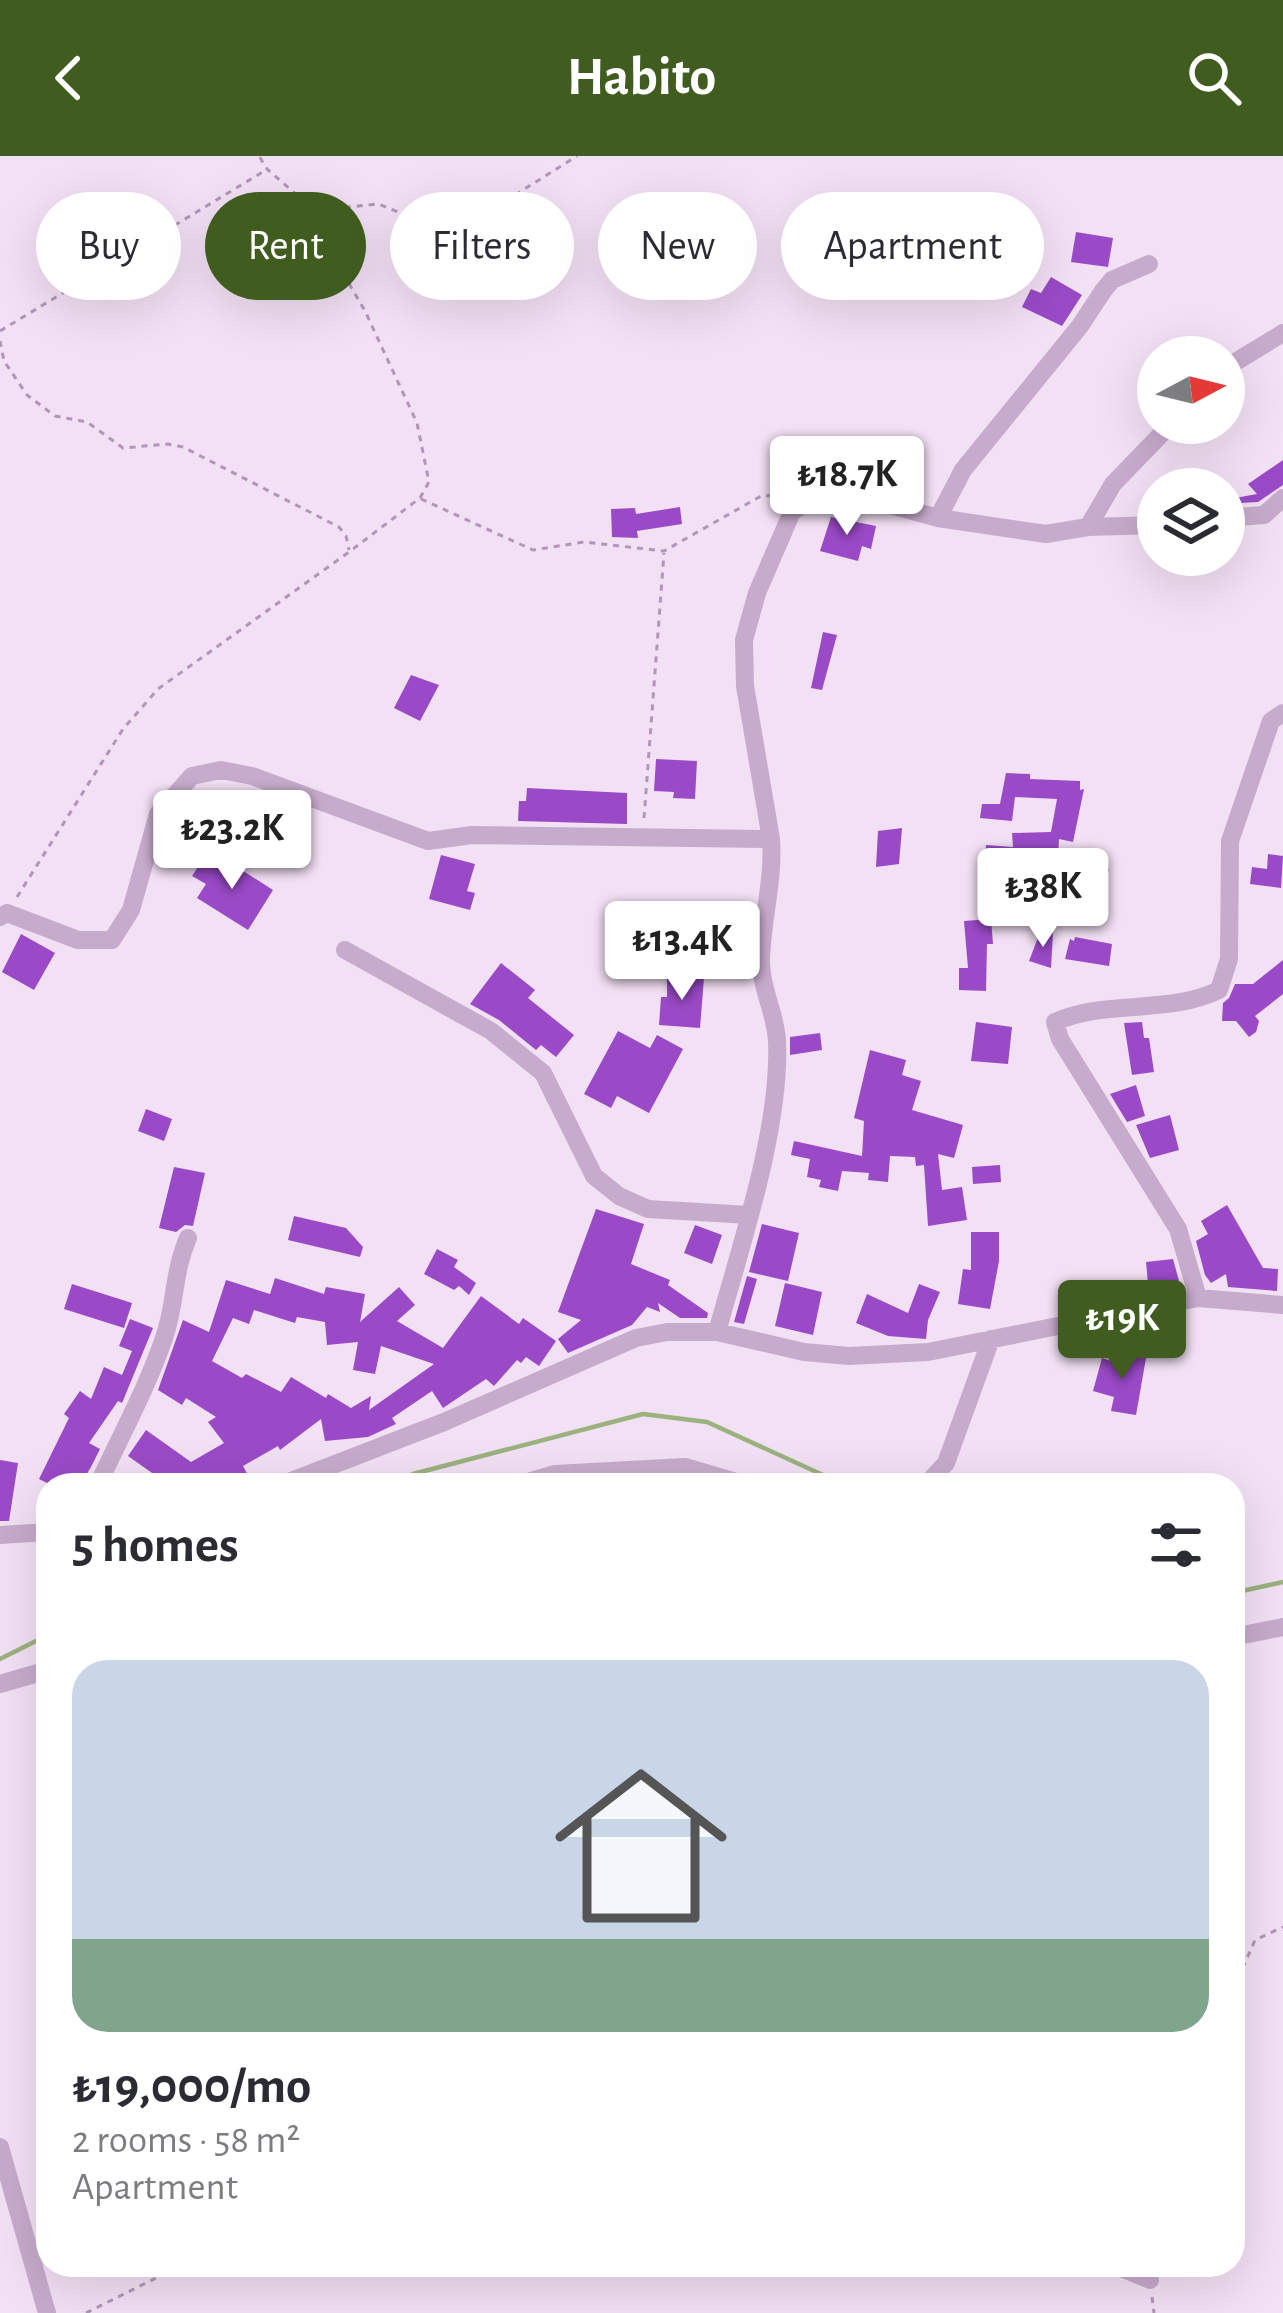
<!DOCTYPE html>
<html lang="en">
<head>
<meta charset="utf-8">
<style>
	:root { --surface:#fff; --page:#f2f2f3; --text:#2b2b33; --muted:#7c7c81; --line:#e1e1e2; --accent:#405d1f }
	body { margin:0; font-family:"Alegreya Sans",sans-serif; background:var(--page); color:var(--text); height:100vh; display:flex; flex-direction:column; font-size:45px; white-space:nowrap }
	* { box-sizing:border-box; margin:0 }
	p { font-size:39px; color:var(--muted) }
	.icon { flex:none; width:66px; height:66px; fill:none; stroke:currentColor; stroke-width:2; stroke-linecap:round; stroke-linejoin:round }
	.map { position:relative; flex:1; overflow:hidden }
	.panel { position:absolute; left:36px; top:1317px; width:1209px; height:804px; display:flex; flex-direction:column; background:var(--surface); border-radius:36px; box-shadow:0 12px 48px #0002 }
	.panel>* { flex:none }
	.top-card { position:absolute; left:36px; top:36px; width:1212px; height:108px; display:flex; gap:24px }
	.needle { width:78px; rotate:83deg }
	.tools { position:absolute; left:1137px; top:180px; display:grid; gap:24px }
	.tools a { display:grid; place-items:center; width:108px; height:108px; border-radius:50%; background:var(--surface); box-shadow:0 12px 48px #0002; font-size:60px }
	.price { position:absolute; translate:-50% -102px; padding:0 27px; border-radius:12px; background:#fff; color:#222; font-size:39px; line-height:78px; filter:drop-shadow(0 3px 6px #0008) }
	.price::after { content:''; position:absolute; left:50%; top:72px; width:36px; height:27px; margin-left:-18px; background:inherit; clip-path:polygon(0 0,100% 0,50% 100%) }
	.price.current { background:var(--accent); color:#fff }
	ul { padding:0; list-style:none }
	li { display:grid; align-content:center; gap:24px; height:636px; padding:0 36px }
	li+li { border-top:3px solid var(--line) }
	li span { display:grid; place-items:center; height:372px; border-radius:36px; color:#555 }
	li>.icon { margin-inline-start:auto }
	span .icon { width:216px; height:216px; fill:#fffc; stroke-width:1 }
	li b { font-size:51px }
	h2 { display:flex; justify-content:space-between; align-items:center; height:144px; padding:0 36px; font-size:51px }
	.chip { padding:0 42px; border-radius:54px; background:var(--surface); box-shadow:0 12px 48px #0002; font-size:42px; line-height:108px }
	.chip.current { background:var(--accent); color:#fff }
	header { display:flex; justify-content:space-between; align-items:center; height:156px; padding:0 36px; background:var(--accent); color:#fff; font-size:54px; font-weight:700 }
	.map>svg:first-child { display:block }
</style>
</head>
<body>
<header><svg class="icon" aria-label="back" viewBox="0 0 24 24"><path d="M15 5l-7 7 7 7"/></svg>Habito<svg class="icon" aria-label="search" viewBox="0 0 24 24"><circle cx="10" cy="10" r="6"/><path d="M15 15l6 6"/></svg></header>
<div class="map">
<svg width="1283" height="2157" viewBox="0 0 1283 2157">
	<rect width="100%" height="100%" fill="#f2e0f4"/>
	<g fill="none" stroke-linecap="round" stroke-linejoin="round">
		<!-- stream -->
		<path stroke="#9bb17e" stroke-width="4.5" d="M387 1329 413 1318 643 1258 707 1266 845 1329
			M1233 1437 1283 1426
			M0 1503 48 1479"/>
	</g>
	<!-- building -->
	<path fill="#9a4ac7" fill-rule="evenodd" d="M1076 76 1113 82 1108 111 1071 106Z
		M1051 121 1082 139 1062 170 1022 151 1031 133 1041 137Z
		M1283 304V329L1258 346 1224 348V344L1257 338 1248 328Z
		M680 351 682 368 637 375 638 382 612 381 611 353 635 352 636 358Z
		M831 361 876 370 871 393 862 390 858 405 820 395Z
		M823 476 837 479 822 534 811 532Z
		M411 519 439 529 420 565 394 552Z
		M656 603 697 605 695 643 673 642 674 636 654 635Z
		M1006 617 1030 618V623L1080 625V634L1084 633 1073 686 1059 683 1056 734 983 730 986 689 1013 691 1012 677 1051 676 1057 643 1015 641 1012 665 980 662 982 648H1000Z
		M527 632 627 637V668L518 665 519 645H526Z
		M902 672 899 708 876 711 878 675Z
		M1268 698 1283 700 1281 732 1250 728 1252 711 1267 713Z
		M441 699 475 708 467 735 475 737 470 754 429 743Z
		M203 703 217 711 226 704 273 734 248 774 197 742 206 728 192 720Z
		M1088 708 1109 713 1098 757 1086 753 1089 739 1081 738Z
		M675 759 708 763 705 779 672 775Z
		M991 763 993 788H987L986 835 959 834V812H968L964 765Z
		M1041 774 1053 777 1051 812 1029 805Z
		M21 778 55 797 34 834 2 816Z
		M711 781 739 783 737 823 708 821Z
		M1075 781 1112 788 1109 810 1065 803 1070 783 1074 785Z
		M1283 804V838L1255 860 1259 865 1256 876 1249 881 1236 865H1222L1223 847 1229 842 1235 828H1253Z
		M501 807 535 834 528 842 574 879 556 901 541 889 536 894 499 864 470 848Z
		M667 822H704L700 872 659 869 661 841H667Z
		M976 866 1012 871 1008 908 971 905Z
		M1142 866 1144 882H1149L1154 916 1132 919 1124 867Z
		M618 875 650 892 657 879 683 893 649 957 617 940 611 952 584 938Z
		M820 877 822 894 790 899V881Z
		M870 894 906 904 902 919 921 925 912 954 963 969 954 1002 938 998 942 1034 962 1031 967 1064 928 1070 924 1009 916 1010 915 1001 890 1000 888 1026 868 1024 869 1017 842 1015 838 1035 819 1031 821 1024 807 1021 810 1003 791 999 794 985 862 1000 864 965 854 962Z
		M1136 929 1145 960 1127 966 1110 938Z
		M146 953 172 963 164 985 138 975Z
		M1170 959 1179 994 1150 1002 1136 969Z
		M1000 1009 1001 1026 973 1028 972 1011Z
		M174 1011 205 1017 193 1070 185 1069 176 1076 159 1072Z
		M1227 1049 1263 1112 1278 1113 1277 1135 1228 1131 1226 1118 1211 1127 1205 1119 1196 1085 1208 1078 1201 1065Z
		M596 1053 644 1068 631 1108 670 1124 668 1129 708 1157 707 1162H680L658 1147 660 1156 647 1151 632 1169 568 1197 558 1183 581 1164 558 1156Z
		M294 1060 346 1072 363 1091 360 1101 288 1084Z
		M762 1068 799 1077 788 1125 749 1116Z
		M695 1069 722 1079 712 1108 684 1097Z
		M971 1076H999V1105L990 1153 958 1148 963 1113 971 1114Z
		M437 1093 458 1104 454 1111 476 1127 469 1139 459 1130 454 1134 424 1118Z
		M1173 1103 1181 1132 1149 1138 1146 1106Z
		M747 1120 757 1123 744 1168 734 1166Z
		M275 1122 324 1138 326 1131 365 1138 360 1166 399 1131 415 1149 397 1165 443 1192 481 1140 519 1168 523 1162 556 1185 539 1210 526 1201 521 1207 517 1204 494 1230 486 1223 443 1252 432 1235 392 1262 396 1268 368 1281 325 1285 321 1263 280 1294 278 1290 243 1310 249 1321 236 1329H169L128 1300 146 1274 191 1306 224 1287 208 1266 216 1261 186 1242 182 1249 158 1234 183 1164 209 1176 226 1124 270 1138ZM254 1154 295 1167 297 1161 325 1166 327 1189 358 1186 353 1214 375 1218 381 1190 434 1208 369 1254 371 1240 351 1252 328 1238 326 1242 291 1221 281 1236 246 1218 242 1222 212 1205 233 1162 249 1168Z
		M785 1127 822 1136 813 1179 775 1170Z
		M72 1128 132 1147 124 1172 64 1153Z
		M919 1128 940 1136 928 1164 926 1183 888 1180 856 1167 867 1138 908 1157Z
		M130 1163 153 1172 122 1247 118 1245 89 1287 100 1293 91 1311 80 1329H51L39 1323 69 1262 64 1258 80 1235 91 1243 104 1211 122 1219 132 1195 119 1190Z
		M1123 1197 1146 1202 1136 1259 1111 1255 1114 1241 1093 1235 1102 1202 1120 1208Z
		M0 1304 18 1307 9 1365H0Z"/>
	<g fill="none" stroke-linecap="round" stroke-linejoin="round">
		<!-- path -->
		<path stroke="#b295b8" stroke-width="3" stroke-dasharray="6 6" stroke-linecap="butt" d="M309 55 378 48 426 67 488 56 577 0
			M0 175 266 14
			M0 185 4 205 27 239 55 260 87 266 123 292 168 288 183 291 339 371 346 380 349 394
			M421 343 533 394 584 386 664 395 761 340 786 339
			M644 662 664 397
			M17 741 123 573 158 533 349 396 420 342 429 326 417 267 365 155 298 40 267 13 259 0
			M1233 1834 1255 1784 1283 1771
			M1152 2141 1154 2157
			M86 2157 182 2109"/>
		<!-- street -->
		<path stroke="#c7abcc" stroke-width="18" d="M1224 218 1237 205 1283 177
			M938 362 963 314 1080 170 1103 135 1112 124 1149 108
			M1224 362 1264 359 1283 342
			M1088 371 1113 328 1172 267
			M0 761 7 757 78 784H112L131 754 158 658 192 620 221 614 252 620 428 685 472 679 771 683
			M345 794 491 875 543 917 594 1020 619 1040 648 1053 749 1059
			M1198 1142 1178 1073 1060 883 1055 866C1107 843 1168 859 1219 834L1229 803 1230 685 1271 565 1283 557
			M717 1176C740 1092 781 972 777 885 776 858 760 831 761 803 762 763 774 724 771 683L745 530 744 484 757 437 792 356 818 338 831 337 862 341 938 362 1046 378 1088 371 1158 369
			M98 1329C120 1281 147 1232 164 1182 176 1148 173 1116 188 1082
			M281 1329 444 1266 636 1182 667 1176H717L804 1196 849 1200 928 1196 1198 1142 1283 1149
			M518 1329 555 1318 685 1311 746 1329
			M926 1329 946 1307 991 1183
			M0 1379 48 1376
			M1233 1481 1283 1471
			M0 1528 48 1514
			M0 1991 47 2157
			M1114 2109 1150 2124"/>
	</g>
</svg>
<div class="tools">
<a><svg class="needle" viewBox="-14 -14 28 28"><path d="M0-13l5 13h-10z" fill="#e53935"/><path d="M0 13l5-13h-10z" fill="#7c7c81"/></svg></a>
<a><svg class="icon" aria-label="layers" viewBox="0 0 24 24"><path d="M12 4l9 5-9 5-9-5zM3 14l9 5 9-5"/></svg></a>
</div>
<b class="price" style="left:847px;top:382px">₺18.7K</b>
<b class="price" style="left:232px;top:736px">₺23.2K</b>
<b class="price" style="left:1043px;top:794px">₺38K</b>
<b class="price" style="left:682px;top:847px">₺13.4K</b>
<b class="price current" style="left:1122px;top:1226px">₺19K</b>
<div class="top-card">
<a class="chip">Buy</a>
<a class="chip current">Rent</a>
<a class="chip">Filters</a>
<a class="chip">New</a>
<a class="chip">Apartment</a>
</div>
<section class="panel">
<h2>5 homes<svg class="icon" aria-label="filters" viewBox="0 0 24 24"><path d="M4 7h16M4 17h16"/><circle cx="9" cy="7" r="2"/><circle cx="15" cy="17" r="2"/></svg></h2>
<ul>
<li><span style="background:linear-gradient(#c9d6e8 75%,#7fa58c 0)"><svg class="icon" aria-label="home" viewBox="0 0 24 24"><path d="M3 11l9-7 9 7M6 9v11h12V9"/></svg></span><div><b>₺19,000/mo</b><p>2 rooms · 58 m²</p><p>Apartment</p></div></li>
</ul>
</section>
</div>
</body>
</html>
